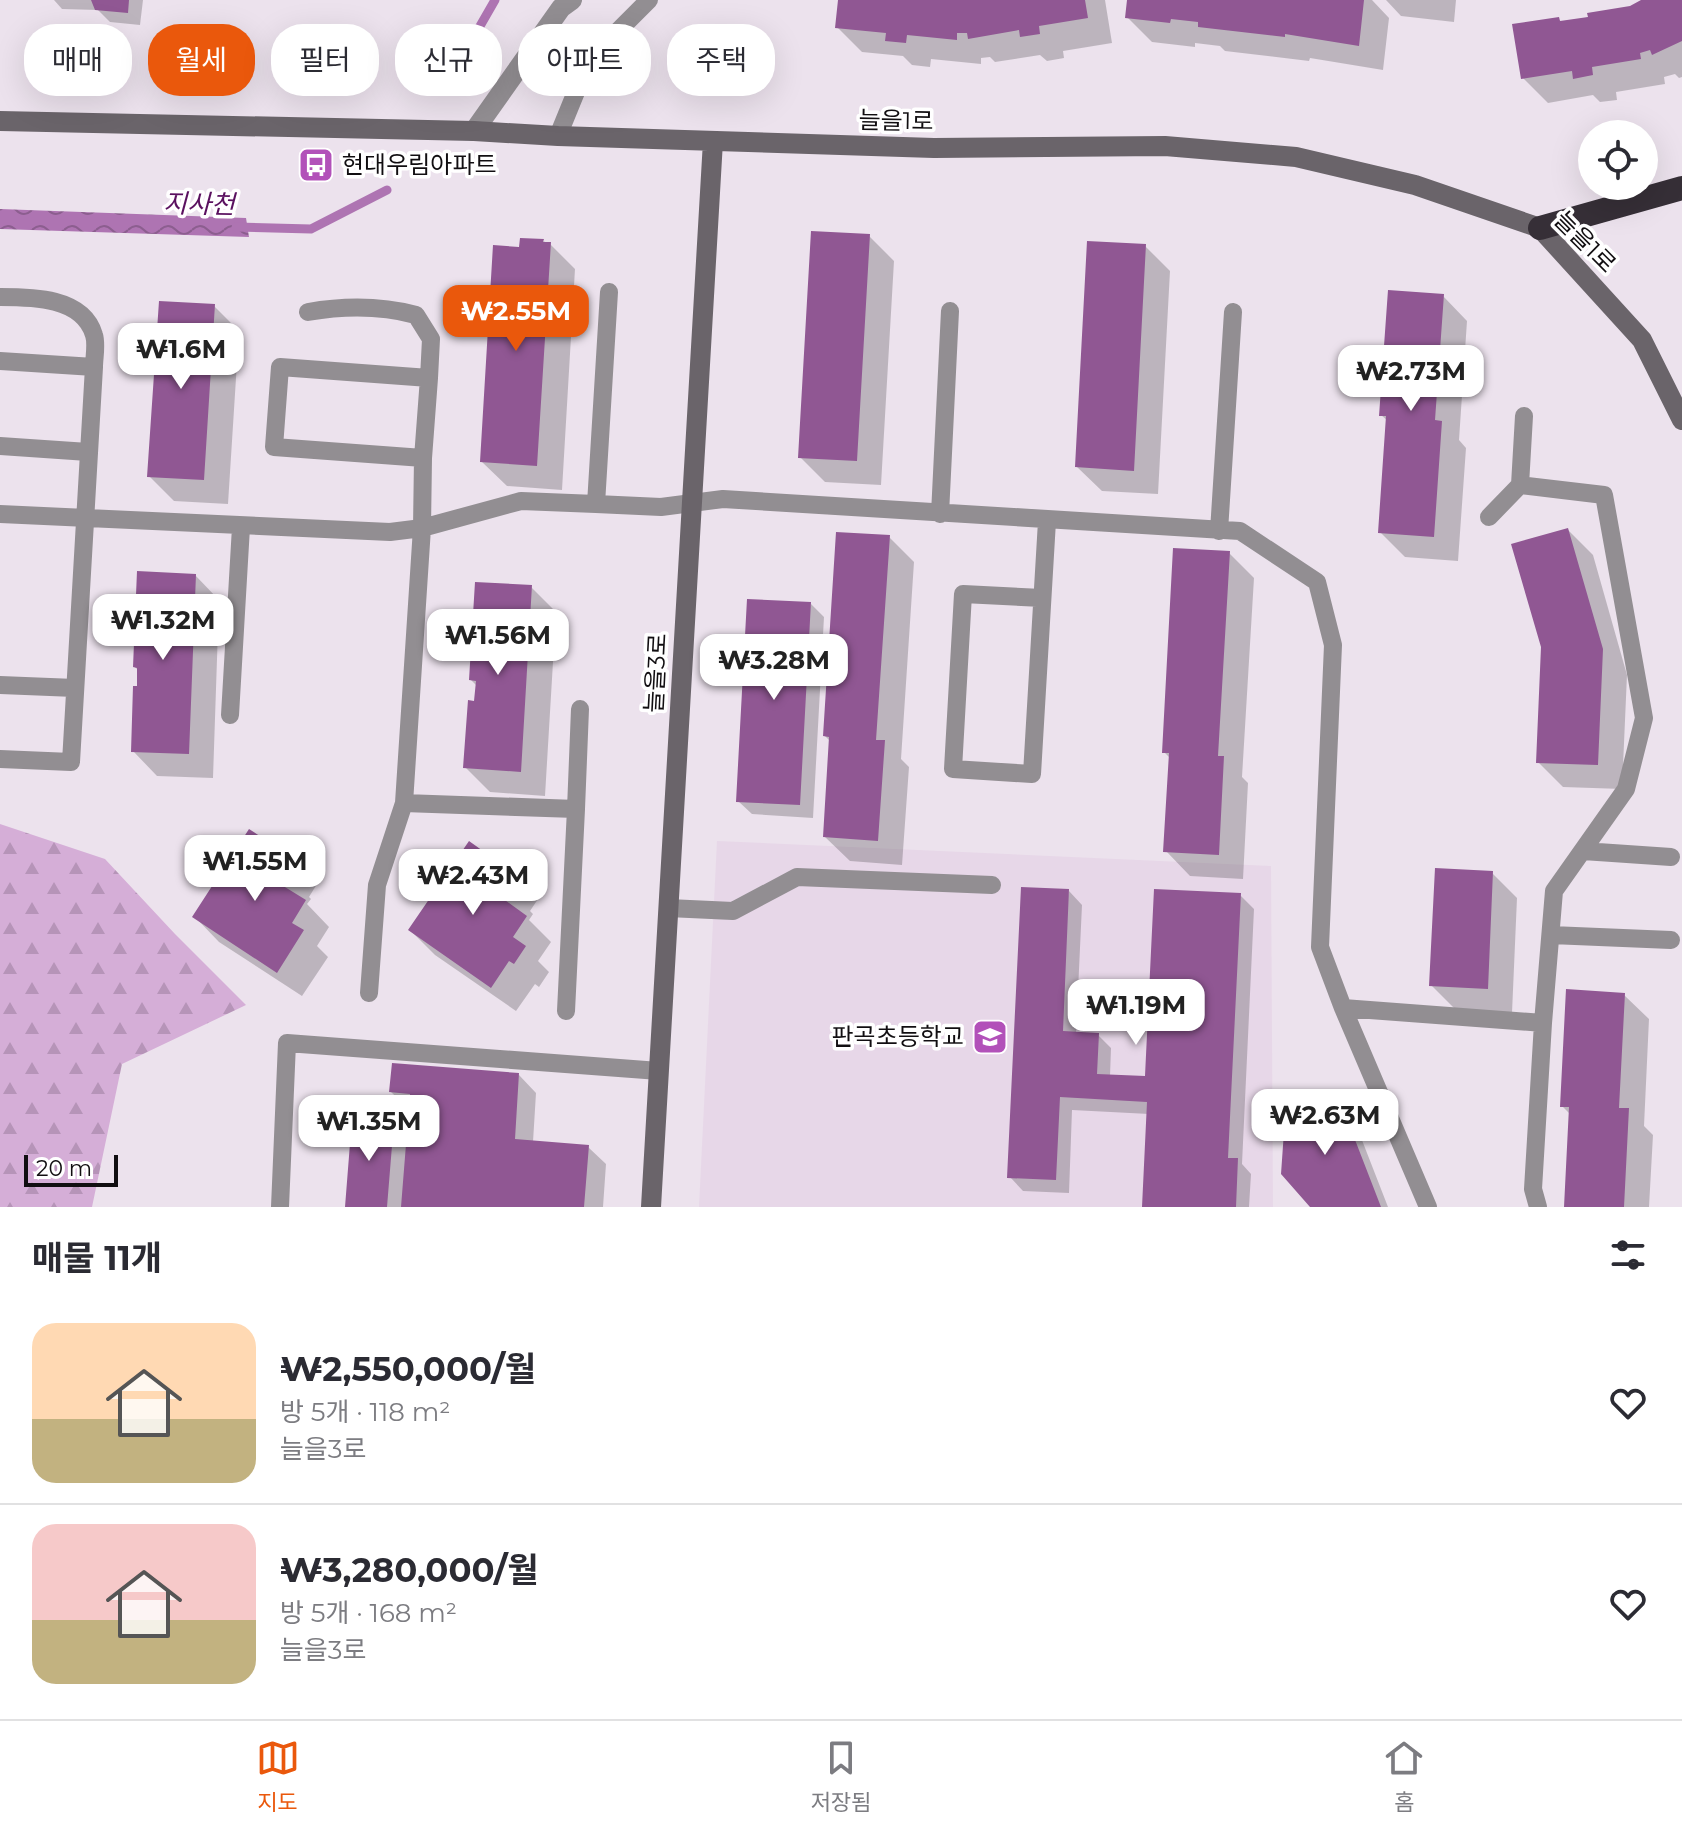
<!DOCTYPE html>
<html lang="ko">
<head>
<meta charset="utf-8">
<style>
	:root { --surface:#fff; --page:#f2f2f3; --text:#2b2b33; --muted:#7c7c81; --line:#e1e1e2; --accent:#ea580c }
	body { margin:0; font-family:Montserrat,"Noto Sans KR",sans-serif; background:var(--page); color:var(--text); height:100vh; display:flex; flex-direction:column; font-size:30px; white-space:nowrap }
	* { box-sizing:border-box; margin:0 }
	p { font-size:26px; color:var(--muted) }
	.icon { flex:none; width:44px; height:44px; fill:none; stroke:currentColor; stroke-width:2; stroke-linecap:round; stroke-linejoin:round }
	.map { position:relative; height:1207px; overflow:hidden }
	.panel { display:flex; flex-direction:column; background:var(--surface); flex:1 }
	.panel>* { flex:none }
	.banner { position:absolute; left:24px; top:24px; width:800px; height:72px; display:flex; gap:16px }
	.tools { position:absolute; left:1578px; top:120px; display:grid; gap:16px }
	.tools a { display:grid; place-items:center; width:80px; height:80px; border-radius:50%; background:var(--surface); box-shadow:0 8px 32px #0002; font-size:40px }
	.scale { position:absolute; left:24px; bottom:20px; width:94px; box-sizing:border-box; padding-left:8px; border:4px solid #110e11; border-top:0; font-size:22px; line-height:28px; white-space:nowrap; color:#110e11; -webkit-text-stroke:6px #fff; paint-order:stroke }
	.price { position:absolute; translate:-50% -68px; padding:0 18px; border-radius:16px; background:#fff; color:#222; font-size:26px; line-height:52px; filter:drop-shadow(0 2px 4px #0008) }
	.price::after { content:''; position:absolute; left:50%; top:48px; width:24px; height:18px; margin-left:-12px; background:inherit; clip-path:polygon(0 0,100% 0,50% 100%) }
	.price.selected { background:var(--accent); color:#fff }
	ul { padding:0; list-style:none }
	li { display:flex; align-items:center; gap:24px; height:200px; padding:0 32px }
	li+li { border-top:2px solid var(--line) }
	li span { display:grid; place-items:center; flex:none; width:224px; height:160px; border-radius:24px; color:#555 }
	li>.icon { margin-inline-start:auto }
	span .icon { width:96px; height:96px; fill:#fffc; stroke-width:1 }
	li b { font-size:34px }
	h2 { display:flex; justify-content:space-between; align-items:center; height:96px; padding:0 32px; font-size:34px }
	.chip { padding:0 28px; border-radius:32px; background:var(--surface); box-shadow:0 8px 32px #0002; font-size:28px; line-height:72px }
	.chip.selected { background:var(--accent); color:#fff }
	.dock { display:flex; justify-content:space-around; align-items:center; height:112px; border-top:2px solid var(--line); background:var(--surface); font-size:22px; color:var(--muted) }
	.dock a { display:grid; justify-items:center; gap:4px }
	.dock .selected { color:var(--accent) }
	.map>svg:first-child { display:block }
</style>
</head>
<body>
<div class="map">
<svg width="1682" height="1207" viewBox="0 0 1682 1207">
	<defs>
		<pattern id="forest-firs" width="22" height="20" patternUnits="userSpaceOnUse" patternTransform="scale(2)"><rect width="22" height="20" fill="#d5aed7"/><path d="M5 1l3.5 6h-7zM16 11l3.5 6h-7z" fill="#b694b8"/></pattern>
		<pattern id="water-waves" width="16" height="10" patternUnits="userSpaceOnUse" patternTransform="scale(2)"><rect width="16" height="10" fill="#ae74b2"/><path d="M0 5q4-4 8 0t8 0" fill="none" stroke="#8c5e8f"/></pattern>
	</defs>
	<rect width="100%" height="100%" fill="#ece2ed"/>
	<!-- built -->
	<path fill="#e7d7e8" d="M717 841 1271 866 1273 1207H699Z"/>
	<!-- forest -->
	<path fill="url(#forest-firs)" d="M0 824 105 859 175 934 246 1005 122 1064 92 1207H0Z"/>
	<!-- water -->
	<path fill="url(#water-waves)" d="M0 209 246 218 249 237 0 229Z"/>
	<!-- shadow -->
	<path fill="#0003" d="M54 0H143L140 25 110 22 98 10 62 9Z
		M840 0H1105L1112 43 1063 51 1064 58 1047 61 1040 55 995 62 990 57 981 58V64L931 59 930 67 912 65 903 56 862 52 837 27Z
		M1129 0H1372L1389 18 1383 70 1310 58 1309 61 1225 51 1220 46 1195 43V47L1152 42 1127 17Z
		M1386 0H1456L1454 22 1401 16Z
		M1647 0H1682V77L1679 78 1675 74 1664 77 1665 84 1616 92 1617 100 1600 102 1593 95 1548 103 1523 78 1558 19 1563 23 1630 8Z
		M869 236 894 261 881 485 825 482 800 457Z
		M543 241 550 244 575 269 562 490 507 486 482 462 521 249Z
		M1145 246 1170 271 1158 494 1102 491 1077 467Z
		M1443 296 1467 321 1459 440 1466 448 1458 561 1405 557 1380 532 1388 421 1381 415Z
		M214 306 239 331 228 504 174 501 149 476Z
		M1568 530 1593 555 1627 675 1622 789 1563 787 1538 762Z
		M889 537 914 562 901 759 909 767 902 865 850 861 825 837 831 742 825 736Z
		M1229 553 1254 578 1242 777 1248 783 1243 879 1190 876 1166 851 1171 759 1164 752Z
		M195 575 219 600 213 778 157 776 133 751 139 689V671L135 667Z
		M531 587 556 612 545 796 490 792 465 767 476 703 477 686 471 680Z
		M811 604 824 617 813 818 752 814 738 801Z
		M469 844 513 874 538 899 530 911 533 914 529 920 551 942 538 961 549 972 539 987 535 984 516 1011 435 955 410 930Z
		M292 859 317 884 309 897 311 899 307 904 329 927 317 946 328 957 302 996 219 942 195 917Z
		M1492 873 1517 898 1512 1013 1456 1010 1431 985Z
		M1069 891 1082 905 1076 1034 1098 1035 1111 1048 1110 1076 1147 1078 1240 895 1254 909 1242 1164 1251 1174 1249 1207H1144L1149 1114 1072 1110 1069 1193 1023 1191 1010 1177Z
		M1624 995 1649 1019 1644 1126 1653 1135 1649 1207H1566L1571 1115 1562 1106Z
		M519 1075 536 1093 533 1142 588 1147 606 1164 603 1207H347L393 1123 409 1139V1109L391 1092Z
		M1340 1103 1353 1117 1388 1207H1312Z"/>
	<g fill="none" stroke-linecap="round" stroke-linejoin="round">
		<!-- stream -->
		<path stroke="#ae74b2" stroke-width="9" d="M445 87 495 0
			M236 227 311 229 387 190"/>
	</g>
	<!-- building -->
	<path fill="#905793" d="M91 0H129L128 13 95 10Z
		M838 0H1085L1088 18 1039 26 1040 34 1020 37 1019 30 968 39 967 33H957V40L907 35 906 43 885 41 886 33 835 28Z
		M1127 0H1364L1359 46 1285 34V37L1198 27V22L1171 19 1170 23 1125 18Z
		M1641 0H1682V41L1652 55 1650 50 1640 53 1641 59 1592 67 1593 75 1573 79 1572 71 1521 79 1512 24 1559 17 1560 21 1588 17 1587 13 1630 6Z
		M811 231 870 234 857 461 798 458Z
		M520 238 544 239 543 242H551L537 466 480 462 493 245 519 247Z
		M1087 241 1146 244 1134 471 1075 467Z
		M1388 290 1444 294 1435 420 1442 421 1434 537 1378 533 1386 416H1379Z
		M159 301 215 304 204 480 147 477Z
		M1568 528 1603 649 1598 765 1536 763 1541 647 1511 544Z
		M836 532 890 535 876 740H885L878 841 823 837 829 737 823 736Z
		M1173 548 1230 551 1218 756H1224L1219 855 1163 852 1169 753H1162Z
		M137 571 196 574 189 754 131 752 133 686H137V668L133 667Z
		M475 582 532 585 521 772 463 768 468 700 474 701 476 681 469 680Z
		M747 599 811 602 800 805 736 802Z
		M249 829 293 858 280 884 306 900 292 923 304 930 277 973 192 917Z
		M469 841 514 873 506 885 509 888 502 898 527 916 513 937 526 946 514 964 509 961 491 988 408 930Z
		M1435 868 1493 871 1488 989 1429 986Z
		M1021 887 1069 889 1063 1031 1099 1033 1097 1074 1145 1076 1154 889 1241 893 1228 1158H1238L1236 1207H1142L1147 1102 1060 1097 1056 1180 1007 1178Z
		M1566 989 1625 993 1619 1108H1629L1624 1207H1564L1569 1107H1560Z
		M392 1063 519 1073 515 1139 589 1145 584 1207H401L410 1094 389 1092Z
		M1340 1101 1381 1207H1310L1281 1174 1286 1103Z
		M352 1118 394 1121 387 1207H345Z"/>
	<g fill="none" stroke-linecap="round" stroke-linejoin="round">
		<!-- lane -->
		<path stroke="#928e92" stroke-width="18" d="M558 136 589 60 649 0
			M609 292 596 504 661 507 723 499 1240 531 1317 582 1333 645 1320 947 1343 1008 1428 1207
			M0 297C32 297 83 297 94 335 97 344 94 358 94 367
			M308 312C343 306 382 306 416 315L431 339 429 378
			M0 361 94 367 71 762 0 759
			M0 446 88 452
			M423 458 274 447 280 367 429 378 423 458 422 528 404 803 576 809 580 709
			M0 514 390 532 422 528 521 501 596 504
			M940 514 950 311
			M1489 517 1520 485 1524 416
			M1219 531 1233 312
			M1042 598 963 594 953 769 1032 774 1047 521
			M0 685 75 688
			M230 715 241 527
			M1583 851 1671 857
			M668 908 733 911 797 877 992 885
			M1551 935 1671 940
			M369 993 377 885 404 803
			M1343 1008 1543 1023 1554 891 1626 789 1644 718 1604 495 1520 485
			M566 1011 576 809
			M280 1207 287 1043 659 1071
			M1538 1207 1533 1189 1543 1023"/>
		<!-- street -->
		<path stroke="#928e92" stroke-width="20" d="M474 131 561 8 572 0"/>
		<!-- secondary -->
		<path stroke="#6a646a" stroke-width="20" d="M0 121 474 131 558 136 934 148 1165 146 1296 157 1415 185 1540 228 1642 340 1682 420
			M651 1207 713 141"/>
		<!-- highway -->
		<path stroke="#362f37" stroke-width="24" d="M1540 228 1682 188"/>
	</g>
	<!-- icons -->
	<defs>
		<symbol id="bus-square" viewBox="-11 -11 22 22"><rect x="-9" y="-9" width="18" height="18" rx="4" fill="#b251b9" stroke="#fff"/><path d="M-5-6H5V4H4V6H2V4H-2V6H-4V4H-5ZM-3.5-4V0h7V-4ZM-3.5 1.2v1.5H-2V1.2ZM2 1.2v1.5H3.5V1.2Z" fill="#fff"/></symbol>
		<symbol id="school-square" viewBox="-11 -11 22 22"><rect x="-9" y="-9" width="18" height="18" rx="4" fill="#b251b9" stroke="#fff"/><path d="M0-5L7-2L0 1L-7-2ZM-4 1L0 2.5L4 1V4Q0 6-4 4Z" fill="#fff"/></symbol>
	</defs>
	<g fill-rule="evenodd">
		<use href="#bus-square" x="296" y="145" width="40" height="40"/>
		<use href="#school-square" x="970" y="1017" width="40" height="40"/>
	</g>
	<g text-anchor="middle" stroke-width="7" stroke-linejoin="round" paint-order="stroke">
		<!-- street labels -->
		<g font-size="24" fill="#110e11" stroke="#fff">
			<text transform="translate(896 121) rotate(1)" y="8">늘을1로</text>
			<text transform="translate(1585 242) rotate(45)" y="8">늘을1로</text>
			<text transform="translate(656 673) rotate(-87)" y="8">늘을3로</text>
		</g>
		<!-- poi labels -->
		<g font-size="24" fill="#110e11" stroke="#fff" text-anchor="start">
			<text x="342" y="173">현대우림아파트</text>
			<text x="964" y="1045" text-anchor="end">판곡초등학교</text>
		</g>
		<!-- water labels -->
		<g font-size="26" font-style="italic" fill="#5a105f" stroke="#fff">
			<text transform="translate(199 204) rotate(1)" y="9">지사천</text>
		</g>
	</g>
</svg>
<div class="tools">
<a><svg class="icon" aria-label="locate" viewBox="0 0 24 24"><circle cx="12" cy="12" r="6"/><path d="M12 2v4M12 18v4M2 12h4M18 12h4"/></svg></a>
</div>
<div class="scale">20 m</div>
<b class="price selected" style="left:516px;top:353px">₩2.55M</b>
<b class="price" style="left:181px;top:391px">₩1.6M</b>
<b class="price" style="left:1411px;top:413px">₩2.73M</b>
<b class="price" style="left:163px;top:662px">₩1.32M</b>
<b class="price" style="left:498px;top:677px">₩1.56M</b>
<b class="price" style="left:774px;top:702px">₩3.28M</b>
<b class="price" style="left:255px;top:903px">₩1.55M</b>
<b class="price" style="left:473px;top:917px">₩2.43M</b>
<b class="price" style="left:1136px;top:1047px">₩1.19M</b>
<b class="price" style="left:1325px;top:1157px">₩2.63M</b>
<b class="price" style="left:369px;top:1163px">₩1.35M</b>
<div class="banner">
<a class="chip">매매</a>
<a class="chip selected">월세</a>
<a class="chip">필터</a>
<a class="chip">신규</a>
<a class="chip">아파트</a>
<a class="chip">주택</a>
</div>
</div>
<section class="panel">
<h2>매물 11개<svg class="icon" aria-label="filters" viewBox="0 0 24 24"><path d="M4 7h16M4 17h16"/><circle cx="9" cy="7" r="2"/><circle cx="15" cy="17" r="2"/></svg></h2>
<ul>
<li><span style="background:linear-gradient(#ffd9b3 60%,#c2b280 0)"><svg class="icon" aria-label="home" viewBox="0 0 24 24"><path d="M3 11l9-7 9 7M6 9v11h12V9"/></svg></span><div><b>₩2,550,000/월</b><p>방 5개 · 118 m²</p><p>늘을3로</p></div><svg class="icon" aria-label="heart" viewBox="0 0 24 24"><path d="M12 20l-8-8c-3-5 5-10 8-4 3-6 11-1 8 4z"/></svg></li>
<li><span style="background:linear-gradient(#f6c9c9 60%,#c2b280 0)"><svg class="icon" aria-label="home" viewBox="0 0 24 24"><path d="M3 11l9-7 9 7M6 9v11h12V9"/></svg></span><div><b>₩3,280,000/월</b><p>방 5개 · 168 m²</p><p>늘을3로</p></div><svg class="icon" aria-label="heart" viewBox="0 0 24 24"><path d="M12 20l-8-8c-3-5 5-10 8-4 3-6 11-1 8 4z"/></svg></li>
</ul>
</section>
<nav class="dock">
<a class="selected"><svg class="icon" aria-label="map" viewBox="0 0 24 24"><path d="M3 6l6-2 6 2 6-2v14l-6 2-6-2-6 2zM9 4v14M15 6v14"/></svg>지도</a>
<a><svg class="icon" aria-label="saved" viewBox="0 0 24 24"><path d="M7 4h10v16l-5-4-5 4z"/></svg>저장됨</a>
<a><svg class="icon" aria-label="home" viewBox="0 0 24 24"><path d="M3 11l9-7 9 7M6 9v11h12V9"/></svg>홈</a>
</nav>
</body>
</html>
